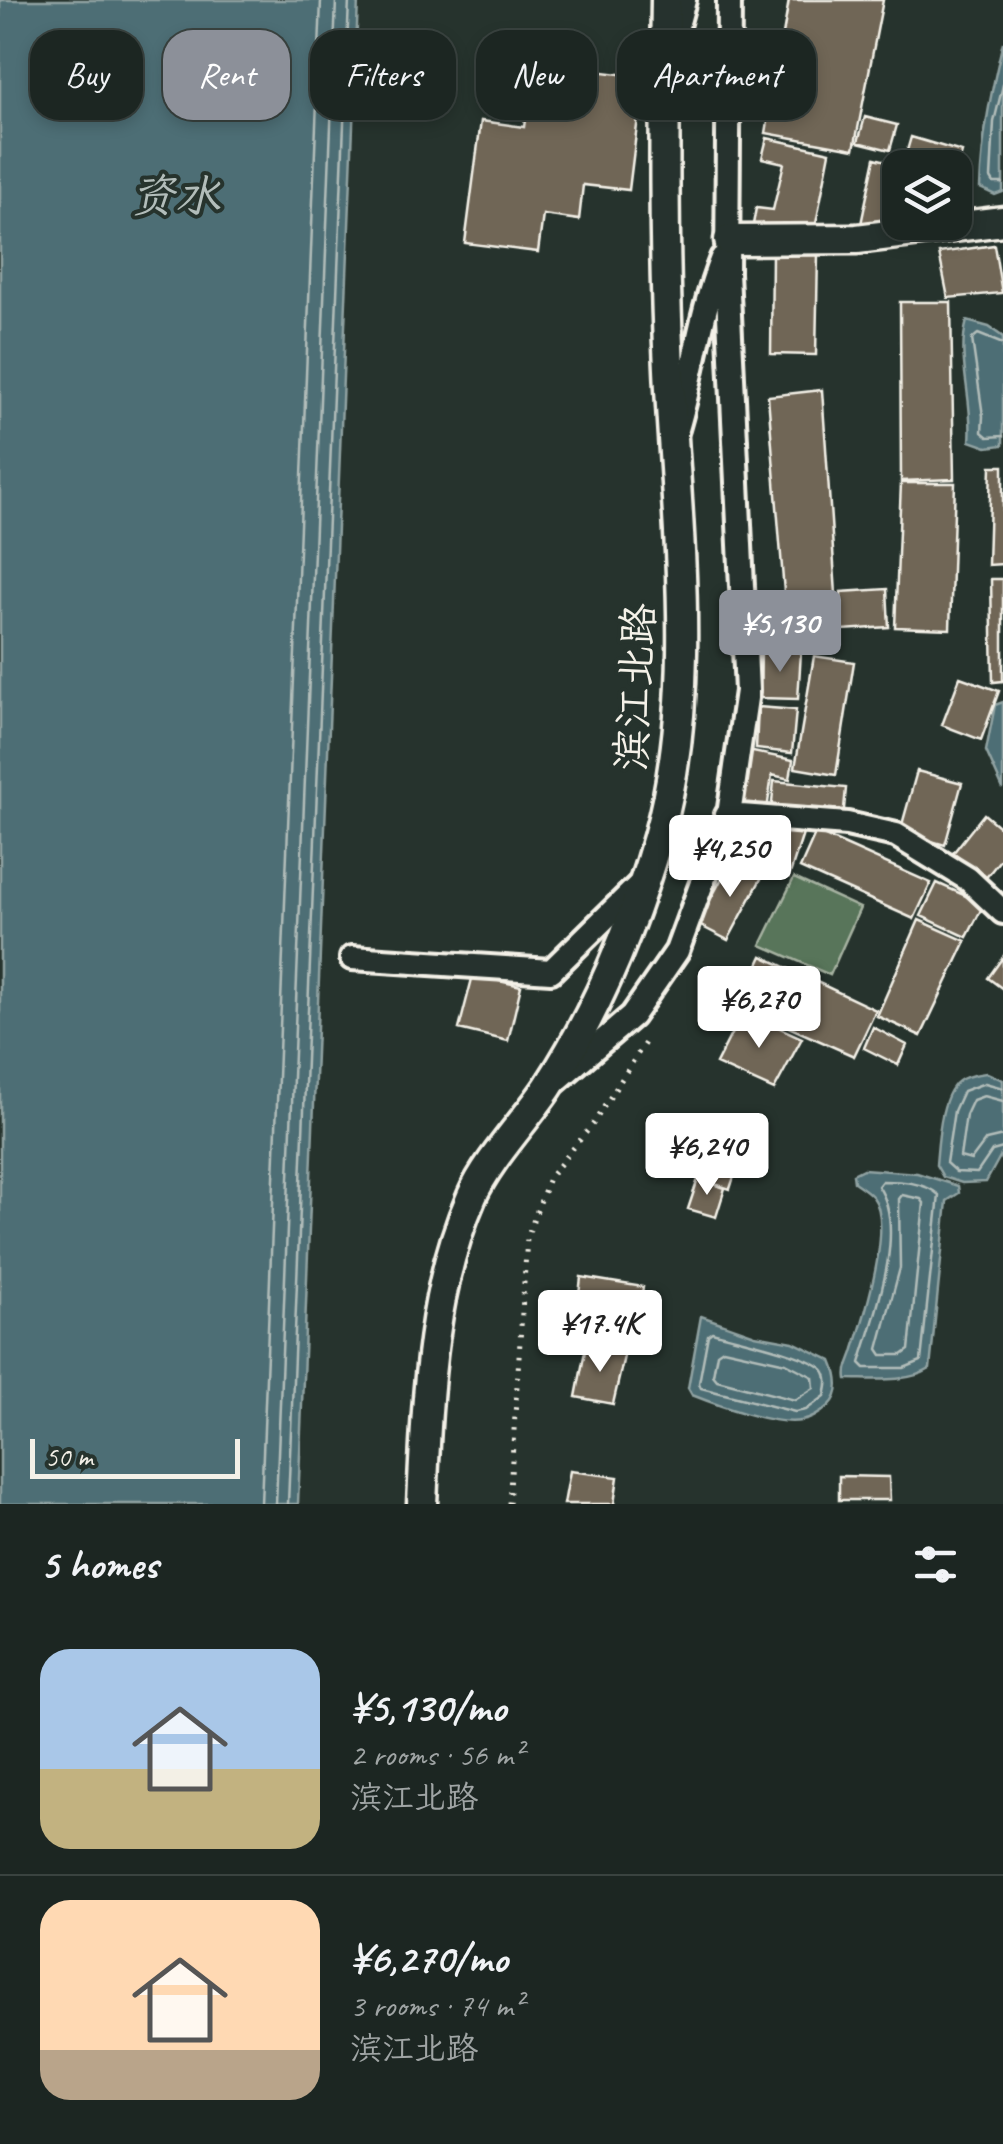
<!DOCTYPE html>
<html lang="en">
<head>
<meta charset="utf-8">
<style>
	:root { --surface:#1c2622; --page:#252e2a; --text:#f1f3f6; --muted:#a0a5a5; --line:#3a4340; --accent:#8c9099 }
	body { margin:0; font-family:Caveat,"LXGW WenKai TC",sans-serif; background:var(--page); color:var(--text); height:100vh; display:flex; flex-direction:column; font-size:38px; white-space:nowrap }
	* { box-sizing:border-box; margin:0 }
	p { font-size:32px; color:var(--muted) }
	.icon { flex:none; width:55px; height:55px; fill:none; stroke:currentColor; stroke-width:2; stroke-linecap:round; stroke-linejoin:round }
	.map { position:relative; height:1504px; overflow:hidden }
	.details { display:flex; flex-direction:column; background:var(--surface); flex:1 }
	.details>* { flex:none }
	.guide { position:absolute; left:30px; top:30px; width:945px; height:90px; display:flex; gap:20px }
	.controls { position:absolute; left:882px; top:150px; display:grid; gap:20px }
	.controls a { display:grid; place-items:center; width:90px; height:90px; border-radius:20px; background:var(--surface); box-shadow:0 5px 15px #0003,0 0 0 2px var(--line); font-size:50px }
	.scale { position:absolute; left:30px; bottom:25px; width:210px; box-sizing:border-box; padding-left:10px; border:5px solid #f4f1e8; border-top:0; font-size:28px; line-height:35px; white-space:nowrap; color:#f4f1e8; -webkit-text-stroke:8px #26332d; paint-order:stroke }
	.price { position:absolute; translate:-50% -85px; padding:0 22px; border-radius:10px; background:#fff; color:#222; font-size:32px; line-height:65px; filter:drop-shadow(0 2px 5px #0008) }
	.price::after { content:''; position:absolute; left:50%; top:60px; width:30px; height:22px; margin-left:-15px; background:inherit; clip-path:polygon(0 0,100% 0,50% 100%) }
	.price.on { background:var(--accent); color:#fff }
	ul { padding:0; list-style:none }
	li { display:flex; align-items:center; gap:30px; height:250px; padding:0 40px }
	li+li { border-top:2px solid var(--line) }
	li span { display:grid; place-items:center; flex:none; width:280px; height:200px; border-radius:30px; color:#555 }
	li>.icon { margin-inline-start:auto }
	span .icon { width:120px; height:120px; fill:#fffc; stroke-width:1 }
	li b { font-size:42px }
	h2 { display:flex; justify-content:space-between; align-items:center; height:120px; padding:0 40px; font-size:42px }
	.chip { padding:0 35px; border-radius:30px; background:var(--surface); box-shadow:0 5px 15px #0003,0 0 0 2px var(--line); font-size:35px; line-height:90px }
	.chip.on { background:var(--accent); color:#fff }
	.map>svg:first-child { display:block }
</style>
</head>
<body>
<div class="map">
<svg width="1003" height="1504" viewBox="0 0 1003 1504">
	<rect width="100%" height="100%" fill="#26332d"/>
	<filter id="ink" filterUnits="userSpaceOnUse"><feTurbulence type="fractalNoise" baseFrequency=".01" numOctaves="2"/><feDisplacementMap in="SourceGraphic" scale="20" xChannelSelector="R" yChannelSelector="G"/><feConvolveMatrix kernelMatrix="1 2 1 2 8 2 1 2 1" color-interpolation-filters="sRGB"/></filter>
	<g filter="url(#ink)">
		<!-- green -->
		<path fill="#58745a" stroke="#a6b2a1" stroke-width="2.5" d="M794 878 860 908 830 975 761 945Z"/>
		<!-- water -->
		<path fill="#4e6e74" stroke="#90a2a2" stroke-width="2.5" d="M0 0H358L298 1504H0Z
			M1003 42V192L995 195 980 188C982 136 991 92 1003 42Z
			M967 321 989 327 1003 337V445L987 447 970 441C974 401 956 359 967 321Z
			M1003 702V789L986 751 995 705Z
			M987 1073 1003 1080V1151L986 1182 962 1183 943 1177 936 1165C938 1143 940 1090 962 1079 970 1075 979 1074 987 1073Z
			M863 1169 917 1173 958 1186 959 1193 947 1201 930 1369C908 1383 872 1379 847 1379 845 1367 851 1361 854 1349 864 1318 894 1224 873 1197 868 1191 860 1186 854 1182L853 1174Z
			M701 1316 755 1335 793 1342 832 1361C838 1375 842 1394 829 1406 821 1413 811 1420 801 1421 775 1426 717 1405 692 1395L688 1388Z"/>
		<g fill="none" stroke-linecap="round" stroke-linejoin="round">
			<!-- shore -->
			<path stroke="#b2bdba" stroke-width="2.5" d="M1003 85 994 122 991 178 994 183H1003
				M1003 344 978 334 972 339 983 416 982 432 988 437 1003 436
				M1003 1088 985 1083 963 1091 954 1111 946 1163 956 1172 977 1173 992 1151 1003 1148
				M1003 1101 984 1096 973 1100 966 1115 960 1157 971 1160 986 1140 1003 1136
				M882 1181C901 1181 924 1182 939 1195L921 1361 904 1368H865L860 1363C874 1318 908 1228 878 1186Z
				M902 1195 921 1199 924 1203 909 1350 902 1355H882L878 1349 900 1268 899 1199Z
				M712 1332C733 1338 817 1356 825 1372 829 1379 827 1388 825 1396L806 1410 795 1412 701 1388 699 1383 708 1335Z
				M723 1349 786 1363 813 1377 814 1388 795 1400 717 1380 713 1375 717 1353Z
				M261 1504 321 0
				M276 1504 336 0
				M288 1504 349 0"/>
		</g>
		<!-- building -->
		<path fill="#6f6657" stroke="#f4f1e8" stroke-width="2.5" d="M789 0H883L854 149 766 133Z
			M533 63 643 77 629 190 583 185 579 220 543 215 538 252 465 243 481 121 524 127Z
			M865 117 897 125 890 150 858 142Z
			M911 137 962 152 955 175V168H902Z
			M767 138 830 152 813 239 752 230 756 208 773 210 784 163 762 158Z
			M875 158 901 165 888 228 861 224Z
			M994 245 1002 293 948 298 939 253Z
			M772 252 818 254 816 355 771 354Z
			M900 302H951L954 479 901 481Z
			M822 390 838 623 787 629 768 396Z
			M991 466H1003V564L988 565Z
			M901 483H955L950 629 895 627Z
			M991 579H1003V681L993 682Z
			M887 589 889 627 842 630 841 592Z
			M761 651 801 652 798 699 760 698Z
			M814 656 854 662 836 775 795 768Z
			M960 677 999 691 981 740 942 725Z
			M758 707 796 710 792 753 756 749Z
			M748 751 793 760 790 779 772 775 767 810 739 805Z
			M917 771 962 783 945 845 900 832Z
			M774 781 846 788 843 819 771 813Z
			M984 814 1003 830V856L985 879 953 853Z
			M747 815 804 831 789 877 732 860Z
			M816 832 931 883 914 919 800 868Z
			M732 860 763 875 728 940 697 924Z
			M937 883 984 904 967 937 921 916Z
			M919 920 966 941 921 1036 877 1016Z
			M762 956 876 1010 854 1056 739 1005Z
			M1003 957V989L988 978Z
			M473 975 521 986 508 1041 459 1029Z
			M743 1011 802 1038 774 1090 716 1064Z
			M873 1027 907 1045 898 1065 864 1048Z
			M698 1117 748 1137 741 1155 692 1135Z
			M689 1137 741 1155 730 1189 678 1172Z
			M698 1179 725 1188 716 1217 688 1209Z
			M581 1277 643 1287 634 1351 550 1338 554 1309 577 1313Z
			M586 1346 625 1352 613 1404 576 1397Z
			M570 1471 618 1477 614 1504H564Z
			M839 1476 889 1477 890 1500H839Z"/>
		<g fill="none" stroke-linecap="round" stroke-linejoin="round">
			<defs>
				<path id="minor" d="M672 45 684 0
					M677 429C694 372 700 313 722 258
					M729 815 747 691 727 273 729 0
					M352 958 551 971 643 881
					M556 1081 632 1016 677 951 727 815 847 824 896 835 968 879 1003 912"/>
				<path id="tertiary" d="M729 240 857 239 1003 221
					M422 1504C427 1402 430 1291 472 1196 487 1161 526 1120 548 1087 598 1010 633 925 658 837 700 690 676 520 669 369 663 245 664 123 666 0"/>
			</defs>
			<!-- minor casing -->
			<use href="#minor" stroke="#f4f1e8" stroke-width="30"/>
			<!-- tertiary casing -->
			<use href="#tertiary" stroke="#f4f1e8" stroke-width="35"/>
			<!-- path -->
			<path stroke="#f4f1e8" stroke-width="5" stroke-dasharray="2.5 8" stroke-linecap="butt" d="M509 1504 527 1238 549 1178 593 1124 648 1038"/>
			<!-- minor -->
			<use href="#minor" stroke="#26332d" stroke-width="22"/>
			<!-- tertiary -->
			<use href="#tertiary" stroke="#26332d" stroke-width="28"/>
		</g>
	</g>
	<g text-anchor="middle" stroke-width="8" stroke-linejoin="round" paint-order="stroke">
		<!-- street labels -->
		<g font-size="42" fill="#f4f1e8" stroke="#26332d">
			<text transform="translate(634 687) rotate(-87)" y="15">滨江北路</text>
		</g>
		<!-- water labels -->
		<g font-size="45" font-style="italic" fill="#b2bdba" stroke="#26332d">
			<text x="175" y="211">资水</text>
		</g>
	</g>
</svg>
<div class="controls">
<a><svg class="icon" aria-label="layers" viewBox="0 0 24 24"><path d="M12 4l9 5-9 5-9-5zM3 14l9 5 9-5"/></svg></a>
</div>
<div class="scale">50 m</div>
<b class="price on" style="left:780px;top:675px">¥5,130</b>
<b class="price" style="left:730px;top:900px">¥4,250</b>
<b class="price" style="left:759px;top:1051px">¥6,270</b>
<b class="price" style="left:707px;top:1198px">¥6,240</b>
<b class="price" style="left:600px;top:1375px">¥17.4K</b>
<div class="guide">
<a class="chip">Buy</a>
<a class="chip on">Rent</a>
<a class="chip">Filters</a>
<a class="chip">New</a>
<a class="chip">Apartment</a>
</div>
</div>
<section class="details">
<h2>5 homes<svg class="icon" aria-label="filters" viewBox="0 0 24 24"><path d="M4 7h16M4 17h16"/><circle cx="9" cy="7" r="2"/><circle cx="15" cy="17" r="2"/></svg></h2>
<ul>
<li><span style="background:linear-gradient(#a9c7e8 60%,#c2b280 0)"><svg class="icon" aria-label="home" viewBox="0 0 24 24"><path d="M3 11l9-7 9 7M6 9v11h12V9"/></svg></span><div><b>¥5,130/mo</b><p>2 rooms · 56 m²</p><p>滨江北路</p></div></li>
<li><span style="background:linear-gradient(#ffd9b3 75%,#b9a48a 0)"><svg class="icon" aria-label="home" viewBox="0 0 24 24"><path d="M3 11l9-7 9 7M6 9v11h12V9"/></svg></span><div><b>¥6,270/mo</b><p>3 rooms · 74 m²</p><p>滨江北路</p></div></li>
</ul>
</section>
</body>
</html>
